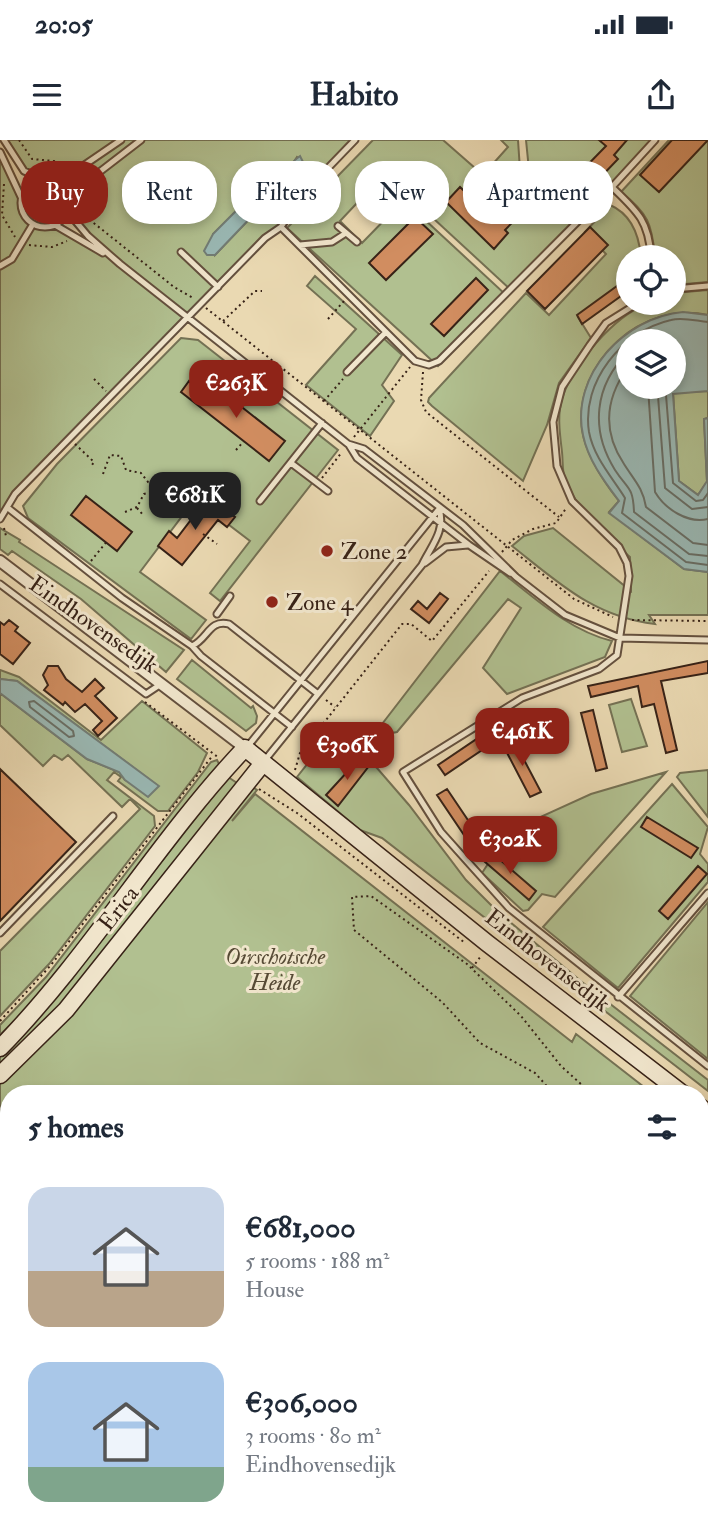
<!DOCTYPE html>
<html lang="en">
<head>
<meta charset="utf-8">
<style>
	:root { --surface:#fff; --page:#f6f6f7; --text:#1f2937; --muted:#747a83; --accent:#8f2418 }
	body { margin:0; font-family:"IM FELL Double Pica",serif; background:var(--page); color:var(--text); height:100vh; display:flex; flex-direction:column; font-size:26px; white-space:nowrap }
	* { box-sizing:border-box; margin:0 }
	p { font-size:23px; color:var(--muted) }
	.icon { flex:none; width:38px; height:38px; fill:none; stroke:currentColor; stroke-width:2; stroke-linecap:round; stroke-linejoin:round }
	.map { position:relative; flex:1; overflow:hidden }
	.panel { position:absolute; left:0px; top:945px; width:709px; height:448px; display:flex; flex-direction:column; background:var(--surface); border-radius:28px 28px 0 0; box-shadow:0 4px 10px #0003 }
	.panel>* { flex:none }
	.guide { position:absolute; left:21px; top:21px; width:667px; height:63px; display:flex; gap:14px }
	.fabs { position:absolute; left:616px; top:105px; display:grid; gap:14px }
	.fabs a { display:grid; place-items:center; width:70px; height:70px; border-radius:50%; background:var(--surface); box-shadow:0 4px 10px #0003; font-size:35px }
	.price { position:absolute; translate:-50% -60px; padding:0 16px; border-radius:14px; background:var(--accent); color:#fff; font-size:23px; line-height:46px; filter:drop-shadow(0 2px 4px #0008) }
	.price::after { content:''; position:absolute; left:50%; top:42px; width:21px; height:16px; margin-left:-10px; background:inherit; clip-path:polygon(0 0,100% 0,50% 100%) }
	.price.on { background:#222; color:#fff }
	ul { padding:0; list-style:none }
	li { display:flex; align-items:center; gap:21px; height:175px; padding:0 28px }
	li span { display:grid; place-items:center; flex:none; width:196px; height:140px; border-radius:21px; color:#555 }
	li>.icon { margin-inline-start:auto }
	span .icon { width:84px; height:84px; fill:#fffc; stroke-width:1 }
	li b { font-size:30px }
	h2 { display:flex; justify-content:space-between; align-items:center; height:84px; padding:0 28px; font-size:30px }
	.tag { padding:0 24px; border-radius:28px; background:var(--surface); box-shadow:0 4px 10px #0003; font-size:24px; line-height:63px }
	.tag.on { background:var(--accent); color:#fff }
	.status { display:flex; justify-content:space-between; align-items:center; height:49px; padding:0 35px; background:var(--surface); direction:ltr }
	.status svg { height:19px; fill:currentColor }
	header { display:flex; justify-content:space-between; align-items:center; height:91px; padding:0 28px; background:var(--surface); font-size:32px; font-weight:700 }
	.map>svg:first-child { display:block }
</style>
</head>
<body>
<div class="status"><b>20:05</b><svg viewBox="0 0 49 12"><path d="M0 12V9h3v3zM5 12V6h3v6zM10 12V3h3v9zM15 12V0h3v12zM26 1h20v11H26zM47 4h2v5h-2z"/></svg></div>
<header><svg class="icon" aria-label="menu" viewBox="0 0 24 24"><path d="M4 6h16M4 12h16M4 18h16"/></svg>Habito<svg class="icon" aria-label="share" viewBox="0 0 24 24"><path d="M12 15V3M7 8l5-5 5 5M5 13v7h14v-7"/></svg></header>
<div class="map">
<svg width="708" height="1393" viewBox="0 0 708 1393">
	<rect width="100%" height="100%" fill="#ead9b2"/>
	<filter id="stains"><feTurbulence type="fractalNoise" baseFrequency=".00286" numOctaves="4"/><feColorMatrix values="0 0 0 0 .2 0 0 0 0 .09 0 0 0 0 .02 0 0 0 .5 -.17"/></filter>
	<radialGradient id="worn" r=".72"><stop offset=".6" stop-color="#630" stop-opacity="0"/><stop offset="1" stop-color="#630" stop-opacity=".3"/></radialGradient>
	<!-- green -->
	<path fill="#b1c090" stroke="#747154" stroke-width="2" fill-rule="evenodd" d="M4 0H355L302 55 281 87 265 98 15 354 0 376V12L22 59 23 73 29 81 37 86 55 85 114 120 67 71 69 62 61 46 24 31ZM297 17 303 22 295 31 215 115 213 94 237 70 243 49 288 31Z
		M373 0H443L483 35 508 7 501 0H518L520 30 482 72 492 82 531 42 575 82 511 150 408 55 400 65 405 71 410 66 506 155 438 226 287 88ZM375 44 399 65 362 103 340 81Z
		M526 0H652L580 76 529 30Z
		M669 0H708V142L674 145V117H655C652 84 648 73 621 52Z
		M29 65a16 16 0 1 1 32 0a16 16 0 1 1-32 0Z
		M610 65C631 74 639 95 641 117H628V142L578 177 591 198 559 243 547 285 523 341 432 266 428 262 429 258 526 153 549 175 606 114 585 92Z
		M315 136 402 215 382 245 394 261 370 296 306 245 356 189 307 146Z
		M708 150V175C643 160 573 222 582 290 586 315 604 342 619 361L609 372 684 429 708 432V475H649L655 484C594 477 559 443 512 406L524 396 553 388 631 451 630 417C605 394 578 372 565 339 562 331 563 321 562 312 560 295 557 276 562 259 572 225 614 176 647 164 654 161 666 163 674 163V153Z
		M181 198 198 200 207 207 338 310 220 461 210 453 250 401 195 359 140 432 206 480 191 499 28 378 23 366 57 324Z
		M708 251V278L704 279 707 342 698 355 679 341 673 253Z
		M0 388 20 400 19 402 184 510 166 532 81 459 12 411 8 415 0 409Z
		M500 431C535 458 568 490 612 501L605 517 507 554 483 528 521 468 508 459 397 592 387 594 379 588Z
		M192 520 251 568 253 566 257 576 256 583 246 591 177 539Z
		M0 530 19 537 101 600 142 561 207 613 198 632 168 671H158L118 641 121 637 114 632 107 640 154 676 155 686 49 824 0 876V811L140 669 130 659 122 667 68 615 62 620 54 615 43 626 0 585V553L87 619 119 632 125 640 158 646 17 541 0 539Z
		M631 559 647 606 622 612 609 565Z
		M320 608 359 615 377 628 409 665 466 740 497 771 582 842 708 940V951L382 698 360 690 297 637Z
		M217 620 220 626 37 858 0 895V885L46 837 211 622Z
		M708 630V677L677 637 680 633Z
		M666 632 555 757 542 754 528 770 523 771 482 733 497 710 503 694 591 654Z
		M228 637 237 643 87 833 60 873 0 931V912L135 755Z
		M672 644 708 687 700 714 708 724V742L618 848 543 787Z
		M251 646 257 650 232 681 255 654 572 902 576 894 653 954H9V1384H700V990L708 996V1393H0V940Z
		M708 762V919L630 856Z"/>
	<!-- water -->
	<path fill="#9ab9b5" stroke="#727d76" stroke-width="2" fill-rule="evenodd" d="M300 16 303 22 295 31 215 115H207L204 111 213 94 237 70 245 38 252 36 259 43 264 41 265 35C289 36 285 26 300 16Z
		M683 172 708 175V251L673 254 679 341 698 355 707 341 704 279 708 278V432L684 429 609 373 619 361C604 341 588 320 583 295 570 235 625 177 683 172ZM674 201V247H628V201Z
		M0 539 17 541 159 646 148 657 125 640 119 632 87 619 0 553Z"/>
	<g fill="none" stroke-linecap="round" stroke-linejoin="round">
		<!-- shore -->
		<path stroke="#686e66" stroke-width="2" d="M708 182C696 181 683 177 671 180 622 191 581 242 589 292 594 318 612 337 625 358L622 373 686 422 708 425
			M628 212C594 246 590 290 615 330 628 350 633 346 634 372L689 414 708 416
			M628 227C605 259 602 291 624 324 634 340 643 348 646 367L693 403 708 405
			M648 247 655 352C665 369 688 384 708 379
			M659 247 658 256 665 348 692 369 708 367
			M671 247 666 255 673 343 696 361 703 360 708 353
			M34 561 73 591 74 596 69 597 30 567 29 562Z"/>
	</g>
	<!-- building -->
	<path fill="#d18d60" stroke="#372217" stroke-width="2" d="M599 0H627L614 15 618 19 574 65 561 52 606 6Z
		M672 0H708L659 52 640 35Z
		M525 40 540 54 505 90 508 93 494 109 446 62 460 47 490 76Z
		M415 77 433 94 386 140 369 123Z
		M590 87 608 105 545 169 527 151Z
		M476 138 488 150 444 196 431 184Z
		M628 138V151L582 184 577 175Z
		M189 241 207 256 215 246 285 301 269 321 181 252Z
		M86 356 132 392 117 411 71 375Z
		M212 360 235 377 227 387 218 380 182 425 158 406 169 391 177 398 203 364 207 367Z
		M440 453 448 459 429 483 411 469 418 461 427 469Z
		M9 480 18 487 15 491 30 503 13 524 0 514V482L4 485Z
		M708 521V533L661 541 677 610 666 613 654 564 642 567 638 546 591 557 588 546Z
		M48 526H58L66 539 82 552 95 539 104 548 95 556 117 578 98 596 93 590 102 581 85 564 75 572 65 562 63 565 44 550 48 545 43 535Z
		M593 570 607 628 596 631 581 573Z
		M487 592 494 602 445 635 438 625Z
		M513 599 541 652 530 657 503 605Z
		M359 619 369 626 338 666 326 655Z
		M0 629 76 702 0 781Z
		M447 649 480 698 470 704 437 655Z
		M647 677 698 708 691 718 641 687Z
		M491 712 536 751 529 760 484 721Z
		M698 726 707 734 668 779 659 771Z"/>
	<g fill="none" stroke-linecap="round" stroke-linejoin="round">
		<defs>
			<path id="lane" d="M4 0 24 31 41 38
				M0 12 22 59
				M21 63a24 24 0 1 1 48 0a24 24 0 1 1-48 0Z
				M58 43 121 0
				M612 47C637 71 649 81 651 117
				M67 57 141 0
				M67 71 88 96 120 124 348 304 364 309 463 385 516 437 565 475 620 498 708 500
				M55 85 103 113
				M338 86 357 102
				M281 87 415 221 429 225 439 221 612 47 655 0
				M300 105 332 102 346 93
				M181 112 218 147
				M0 126 12 119 33 84
				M674 149 708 146
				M638 163 606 183 590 205 562 247 553 282 557 326 572 361 619 407 627 423 629 436 617 515 599 529 522 558 403 632 441 692 509 768 708 926
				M347 232 386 192
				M349 305 357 318 469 405 510 433
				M291 323 328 351
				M260 361 322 283
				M8 368 122 458 192 506 201 516 292 587
				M0 379 15 354 265 98 281 87 302 55 355 0
				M425 423 446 407 468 405
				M0 444 146 554 161 544
				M217 474 230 456
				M192 506C208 499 209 479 229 484L318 554
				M248 606 439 369
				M265 620 422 425C431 406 446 391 439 369
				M0 793 113 676
				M618 857 708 753"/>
			<path id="street" d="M0 421 245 608"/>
			<path id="secondary" d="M0 908C90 816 157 701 245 608L487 803 683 954
				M0 935 66 870 263 623
				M700 967 708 973"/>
		</defs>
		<!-- lane casing -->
		<use href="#lane" stroke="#64503e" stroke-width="9"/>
		<!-- street casing -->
		<use href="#street" stroke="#64503e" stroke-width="14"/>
		<!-- secondary casing -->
		<use href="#secondary" stroke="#372217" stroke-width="19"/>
		<!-- path -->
		<path stroke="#372217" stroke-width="2" stroke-dasharray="2 3.5" stroke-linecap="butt" d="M19 0 32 19 54 21 68 28
			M4 44 2 75 15 97
			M86 52 90 80 174 147 193 158
			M29 105 52 107 67 101
			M206 168 574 459 613 477
			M328 179 344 161
			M223 181 255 151H262
			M423 232 421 260 426 272 559 377
			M94 239 106 251
			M324 261 343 239
			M354 297 410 227
			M75 304 94 322 92 325
			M236 310 244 301
			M103 334 110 315 121 316 126 330 141 333 148 342 157 346 161 360 153 373
			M322 338 342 312
			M137 368 144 376
			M125 372 137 367 144 354 156 351
			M4 388 6 396
			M203 394 217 404
			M502 412 512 400 533 389 556 383 567 367
			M91 421 108 400
			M632 480 708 481
			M326 560 335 567
			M145 562 219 618
			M295 630 300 613 402 484H411L432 501 489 431
			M259 649 297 673 465 803
			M472 828 481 816
			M0 881 51 825 213 615
			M554 954 535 933 480 903 442 862 354 790 352 757 371 756 467 824 521 876 561 926 592 954
			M700 985 708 991
			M700 1036 708 1040
			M0 1231 9 1229
			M700 1252 708 1255
			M0 1358 9 1374
			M14 1384 19 1393
			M469 1384 477 1393
			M654 1384 660 1393
			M23 1393 26 1384"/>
		<!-- lane -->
		<use href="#lane" stroke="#f1e6cd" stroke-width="5"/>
		<!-- street -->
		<use href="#street" stroke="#f1e6cd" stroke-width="10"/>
		<!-- secondary -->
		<use href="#secondary" stroke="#f1e6cd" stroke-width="16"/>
	</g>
	<!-- markers -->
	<g fill="#8f2418" stroke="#f1e6cd" stroke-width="2.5">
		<circle cx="327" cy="411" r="7"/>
		<circle cx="272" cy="462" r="7"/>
	</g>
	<g text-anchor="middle" stroke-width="6" stroke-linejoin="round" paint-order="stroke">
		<!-- poi labels -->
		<g font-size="23" fill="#372217" stroke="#f1e6cd" text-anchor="start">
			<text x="341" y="419">Zone 2</text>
			<text x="286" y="470">Zone 4</text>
		</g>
		<!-- street labels -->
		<g font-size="23" fill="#372217" stroke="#f1e6cd">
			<text transform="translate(94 484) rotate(35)" y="8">Eindhovensedijk</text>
			<text transform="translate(118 768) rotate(-52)" y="8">Erica</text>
			<text transform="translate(548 820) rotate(38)" y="8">Eindhovensedijk</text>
		</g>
		<!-- park labels -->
		<g font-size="23" font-style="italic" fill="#564a35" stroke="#f1e6cd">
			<text x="275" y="824">Oirschotsche<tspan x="275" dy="26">Heide</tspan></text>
		</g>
	</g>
	<rect width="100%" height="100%" filter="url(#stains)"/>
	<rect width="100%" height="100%" fill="url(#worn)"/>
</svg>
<div class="fabs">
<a><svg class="icon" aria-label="locate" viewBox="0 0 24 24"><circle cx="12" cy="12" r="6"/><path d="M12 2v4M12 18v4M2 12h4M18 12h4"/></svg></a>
<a><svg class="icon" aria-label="layers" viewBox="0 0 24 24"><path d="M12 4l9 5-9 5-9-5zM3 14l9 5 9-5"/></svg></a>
</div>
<b class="price" style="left:236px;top:280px">€263K</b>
<b class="price on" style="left:195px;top:392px">€681K</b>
<b class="price" style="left:522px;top:628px">€461K</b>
<b class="price" style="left:347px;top:642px">€306K</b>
<b class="price" style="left:510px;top:736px">€302K</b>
<div class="guide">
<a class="tag on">Buy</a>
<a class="tag">Rent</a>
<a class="tag">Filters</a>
<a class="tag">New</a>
<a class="tag">Apartment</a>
</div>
<section class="panel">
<h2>5 homes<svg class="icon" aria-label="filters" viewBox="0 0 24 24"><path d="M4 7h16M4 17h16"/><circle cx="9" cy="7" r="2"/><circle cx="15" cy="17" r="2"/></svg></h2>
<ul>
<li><span style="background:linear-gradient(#c9d6e8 60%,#b9a48a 0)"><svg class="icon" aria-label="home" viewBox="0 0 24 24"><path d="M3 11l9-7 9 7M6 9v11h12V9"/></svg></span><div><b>€681,000</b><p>5 rooms · 188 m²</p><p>House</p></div></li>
<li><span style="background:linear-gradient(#a9c7e8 75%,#7fa58c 0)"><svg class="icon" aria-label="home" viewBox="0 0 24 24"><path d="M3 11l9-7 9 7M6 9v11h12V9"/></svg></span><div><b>€306,000</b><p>3 rooms · 80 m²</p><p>Eindhovensedijk</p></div></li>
</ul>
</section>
</div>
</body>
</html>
